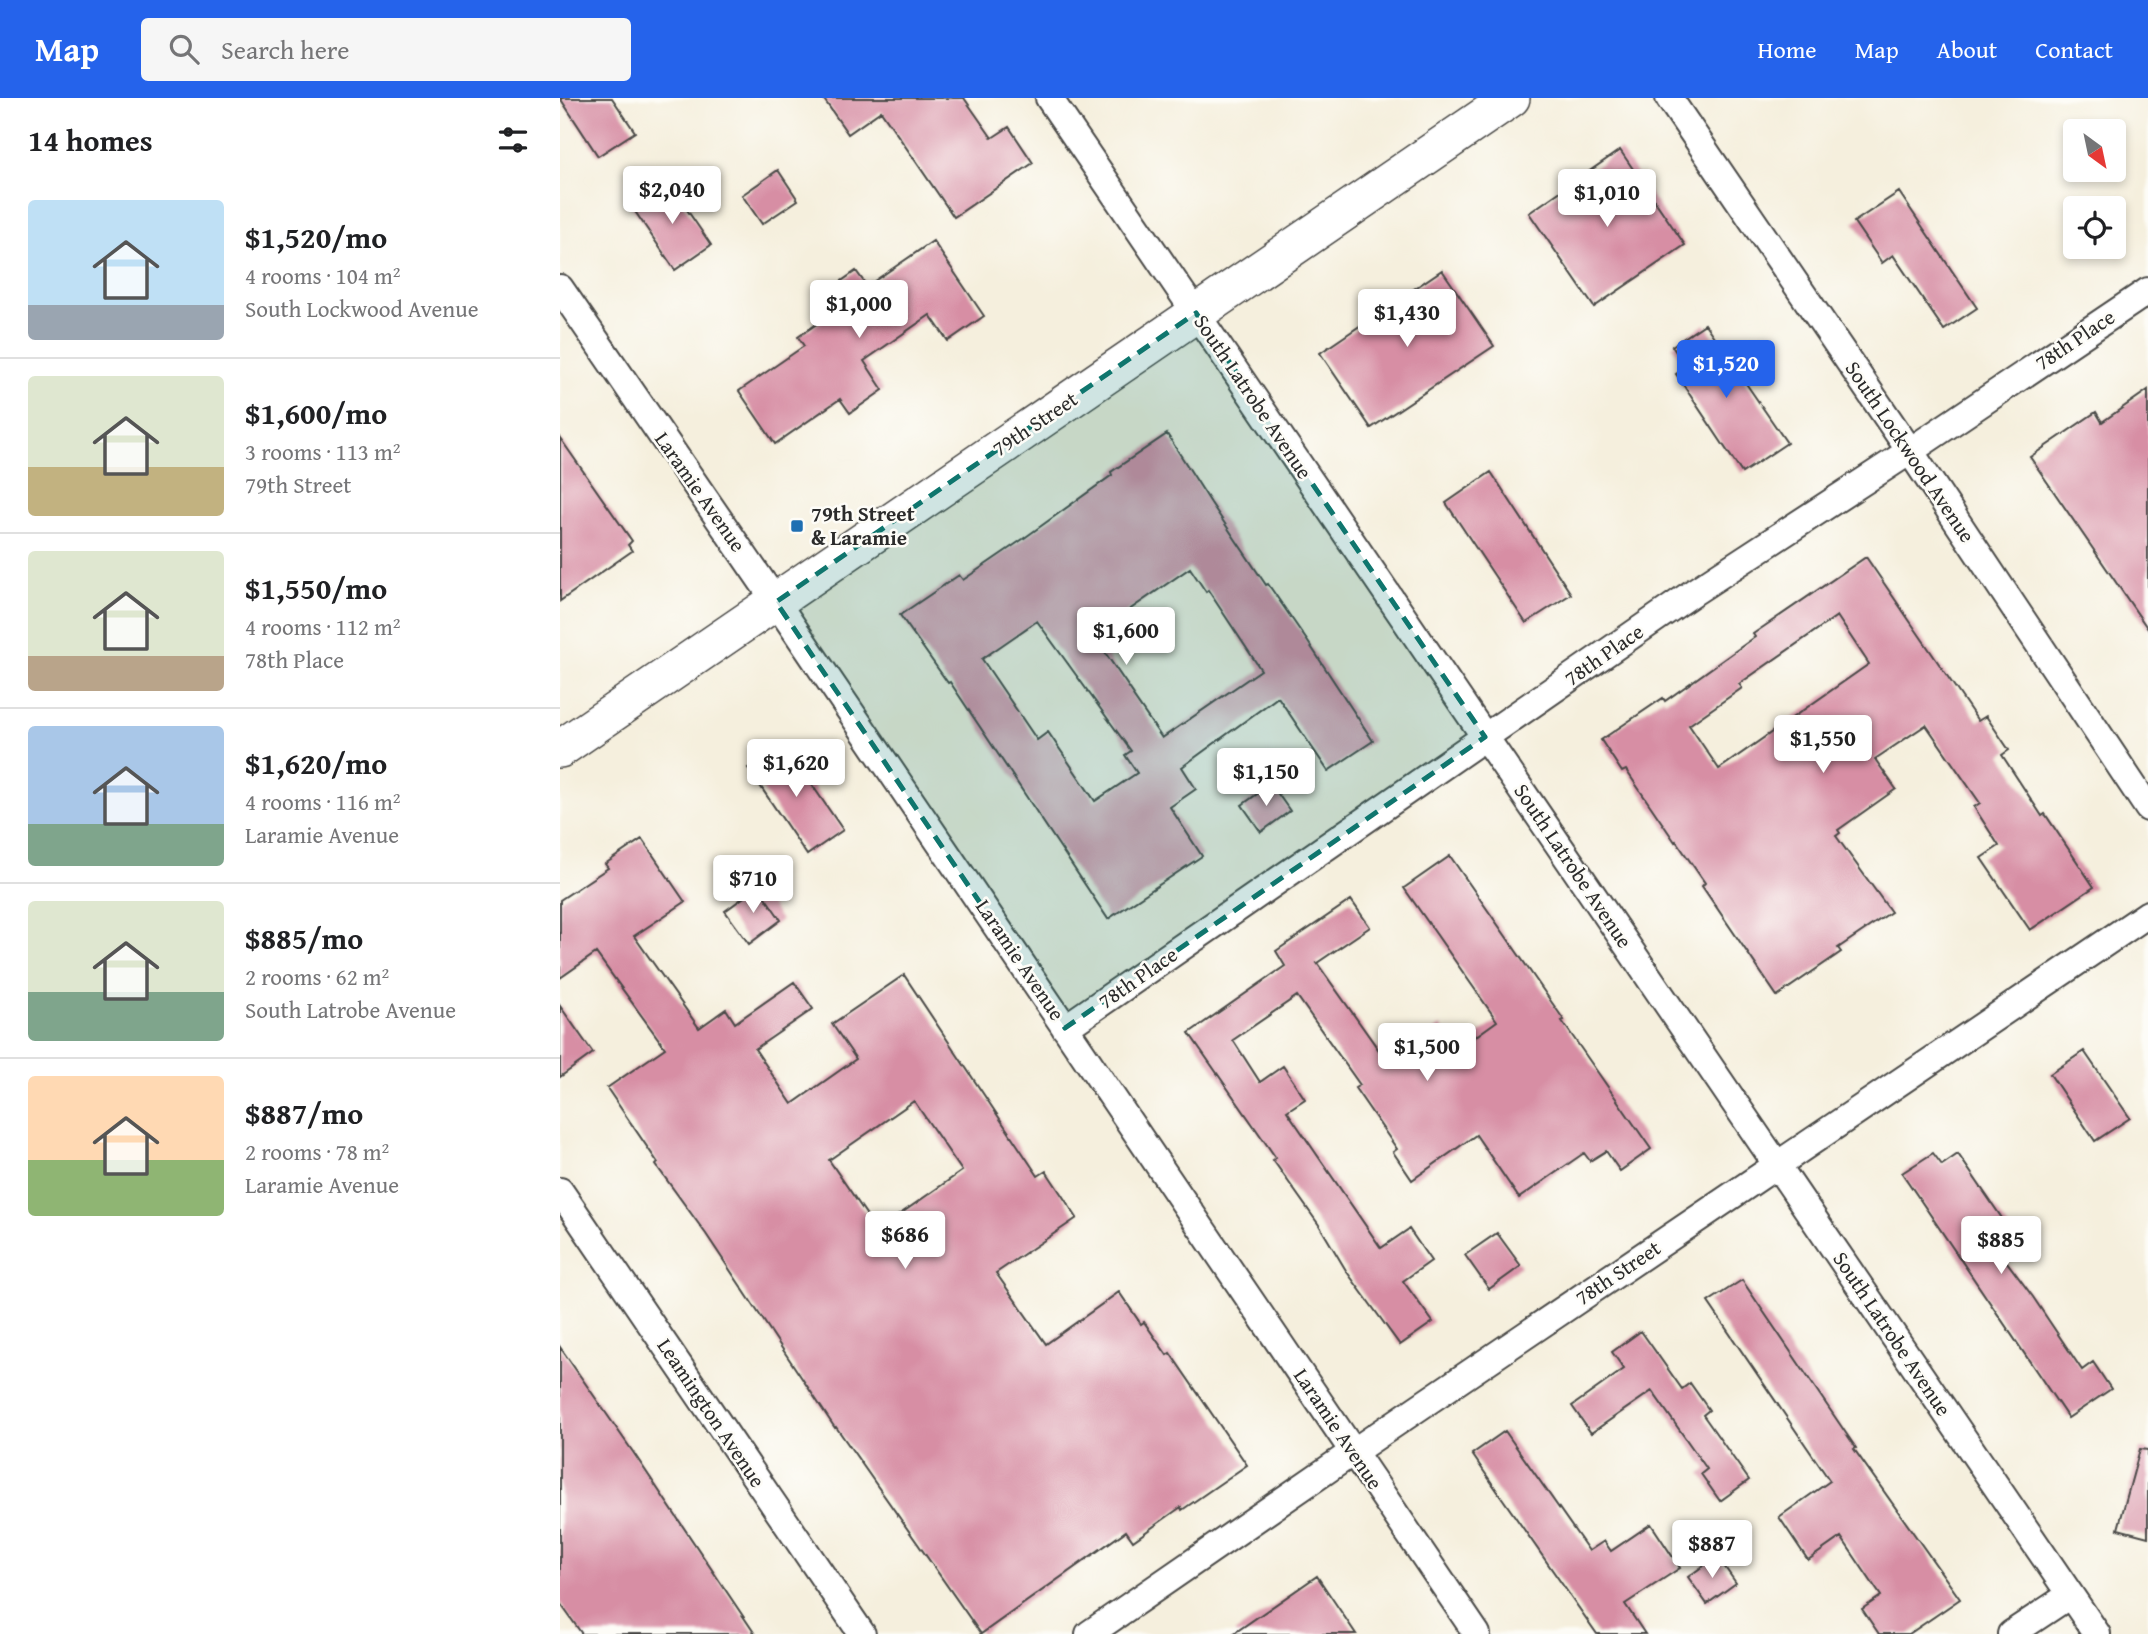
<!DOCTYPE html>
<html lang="en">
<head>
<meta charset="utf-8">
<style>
	:root { --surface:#fff; --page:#f6f6f6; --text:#202124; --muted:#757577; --line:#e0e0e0; --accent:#2563eb }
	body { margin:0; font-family:"Gentium Book Plus",serif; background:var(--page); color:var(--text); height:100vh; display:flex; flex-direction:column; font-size:26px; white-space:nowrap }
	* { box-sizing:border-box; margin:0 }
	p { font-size:23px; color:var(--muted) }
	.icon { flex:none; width:38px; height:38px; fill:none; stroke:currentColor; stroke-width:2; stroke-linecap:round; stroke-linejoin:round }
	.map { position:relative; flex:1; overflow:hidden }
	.panel { display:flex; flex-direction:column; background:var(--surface); width:560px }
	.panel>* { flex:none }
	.needle { width:46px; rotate:147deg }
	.tools { position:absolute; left:1503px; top:21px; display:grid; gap:14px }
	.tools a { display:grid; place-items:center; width:63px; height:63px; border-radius:7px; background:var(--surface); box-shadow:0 4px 10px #0003; font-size:35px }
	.price { position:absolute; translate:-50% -60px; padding:0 16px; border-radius:7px; background:#fff; color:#222; font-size:23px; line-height:46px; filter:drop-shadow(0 2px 4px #0008) }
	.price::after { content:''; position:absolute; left:50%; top:42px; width:21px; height:16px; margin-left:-10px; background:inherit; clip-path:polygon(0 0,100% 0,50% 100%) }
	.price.current { background:var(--accent); color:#fff }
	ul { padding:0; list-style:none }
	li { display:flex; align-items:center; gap:21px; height:175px; padding:0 28px }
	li+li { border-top:2px solid var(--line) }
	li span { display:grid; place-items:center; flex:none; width:196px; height:140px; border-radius:7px; color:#555 }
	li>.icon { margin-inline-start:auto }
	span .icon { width:84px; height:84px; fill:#fffc; stroke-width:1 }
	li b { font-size:30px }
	h2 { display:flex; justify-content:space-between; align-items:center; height:84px; padding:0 28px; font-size:30px }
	header { display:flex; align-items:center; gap:42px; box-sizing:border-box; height:98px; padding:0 35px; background:var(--accent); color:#fff }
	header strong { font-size:33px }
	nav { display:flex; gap:38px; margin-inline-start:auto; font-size:24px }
	.search { width:490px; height:63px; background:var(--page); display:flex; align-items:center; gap:18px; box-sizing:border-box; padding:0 24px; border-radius:7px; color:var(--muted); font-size:26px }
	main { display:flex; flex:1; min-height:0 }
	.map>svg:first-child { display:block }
</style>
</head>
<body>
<header>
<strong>Map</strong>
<div class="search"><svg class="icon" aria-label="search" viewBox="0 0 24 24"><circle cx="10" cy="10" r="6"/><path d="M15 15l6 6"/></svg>Search here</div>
<nav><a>Home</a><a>Map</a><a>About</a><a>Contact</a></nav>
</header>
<main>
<section class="panel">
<h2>14 homes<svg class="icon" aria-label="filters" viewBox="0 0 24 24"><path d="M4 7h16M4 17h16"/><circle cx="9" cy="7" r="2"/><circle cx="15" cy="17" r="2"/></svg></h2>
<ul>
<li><span style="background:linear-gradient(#bfe0f5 75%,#9aa5b1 0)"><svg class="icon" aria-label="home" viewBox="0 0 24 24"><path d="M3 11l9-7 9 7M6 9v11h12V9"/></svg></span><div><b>$1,520/mo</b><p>4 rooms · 104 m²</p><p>South Lockwood Avenue</p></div></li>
<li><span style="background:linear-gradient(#dfe7d0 65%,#c2b280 0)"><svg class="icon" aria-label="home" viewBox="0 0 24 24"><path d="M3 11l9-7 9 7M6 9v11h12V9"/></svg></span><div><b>$1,600/mo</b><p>3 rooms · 113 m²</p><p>79th Street</p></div></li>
<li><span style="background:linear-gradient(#dfe7d0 75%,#b9a48a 0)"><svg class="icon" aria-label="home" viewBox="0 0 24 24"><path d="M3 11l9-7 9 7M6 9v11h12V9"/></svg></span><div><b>$1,550/mo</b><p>4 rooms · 112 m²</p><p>78th Place</p></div></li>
<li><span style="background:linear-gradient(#a9c7e8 70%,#7fa58c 0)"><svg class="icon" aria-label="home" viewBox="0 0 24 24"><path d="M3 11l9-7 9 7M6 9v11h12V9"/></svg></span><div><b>$1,620/mo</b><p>4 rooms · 116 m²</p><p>Laramie Avenue</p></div></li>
<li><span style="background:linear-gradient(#dfe7d0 65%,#7fa58c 0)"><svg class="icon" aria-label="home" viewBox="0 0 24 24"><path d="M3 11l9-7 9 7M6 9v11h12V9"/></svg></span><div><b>$885/mo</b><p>2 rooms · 62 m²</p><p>South Latrobe Avenue</p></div></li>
<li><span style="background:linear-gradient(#ffd9b3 60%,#8fb573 0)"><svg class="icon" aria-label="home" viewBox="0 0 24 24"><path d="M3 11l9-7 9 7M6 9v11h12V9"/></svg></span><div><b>$887/mo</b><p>2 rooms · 78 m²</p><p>Laramie Avenue</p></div></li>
</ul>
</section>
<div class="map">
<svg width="1588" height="1536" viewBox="0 0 1588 1536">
	<rect width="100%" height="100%" fill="#fdfcf7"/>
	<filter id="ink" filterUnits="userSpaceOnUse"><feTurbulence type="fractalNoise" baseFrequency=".0143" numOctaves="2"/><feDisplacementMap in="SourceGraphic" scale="14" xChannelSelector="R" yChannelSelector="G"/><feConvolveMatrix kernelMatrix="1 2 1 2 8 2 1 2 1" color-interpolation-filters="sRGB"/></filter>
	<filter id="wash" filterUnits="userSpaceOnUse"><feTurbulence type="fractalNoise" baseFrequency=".00686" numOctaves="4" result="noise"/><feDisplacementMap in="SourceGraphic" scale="28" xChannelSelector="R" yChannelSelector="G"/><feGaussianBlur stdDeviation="1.57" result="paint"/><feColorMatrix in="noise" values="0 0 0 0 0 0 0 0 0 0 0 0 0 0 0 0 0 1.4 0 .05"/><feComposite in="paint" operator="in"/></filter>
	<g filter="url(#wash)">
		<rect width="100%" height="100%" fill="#f5efdd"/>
		<g id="blocks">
			<!-- building -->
			<path fill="#d78ea4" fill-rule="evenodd" d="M0 0H52L75 34 38 58Z
				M263 0H404L432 40 449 29 473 65 394 119 321 13 288 36Z
				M1060 52 1125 147 1034 209 969 115Z
				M218 72 238 102 202 126 182 97Z
				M108 84 151 147 115 172 72 109Z
				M1339 94 1417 210 1384 232 1333 157 1322 165 1294 124Z
				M373 143 424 218 388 243 370 217 304 263 323 292 290 315 280 301 215 346 179 293 244 248 238 239 278 211 266 194 296 173 307 188Z
				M882 172 934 248 811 330 760 255Z
				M1145 226 1227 345 1182 375 1116 276 1126 269 1112 248Z
				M1588 292V531L1470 359 1536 314 1542 324Z
				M607 336 651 405 706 487 708 486 748 544 813 643 768 673 718 599 622 669 636 691 610 709 642 758 548 821 390 584 388 585 340 517 399 477 403 482 463 441 552 377 551 374ZM630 470 646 494 648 492 701 572 602 640 573 598 574 597 533 537ZM477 523 571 653 565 657 577 675 535 703 488 634 477 642 422 561Z
				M0 340 72 443 68 447 72 453 0 503Z
				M931 374 1011 496 966 525 886 405Z
				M1306 459 1418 623 1426 618 1449 652 1442 657 1482 718 1485 716 1534 789 1470 832 1421 760 1439 748 1414 709 1420 705 1366 627 1315 661 1336 691 1278 732 1280 735 1276 738 1331 814 1278 850 1281 854 1217 898 1142 788 1145 785 1116 743 1115 744 1066 672 1062 674 1041 642 1103 600 1105 603 1195 539 1193 536ZM1277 518 1309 566 1159 671 1129 627 1182 590 1179 586Z
				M224 646 283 732 247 757 188 670Z
				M711 686 730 713 701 734 682 707Z
				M82 741 125 804 74 838 139 930 166 911 175 925 234 884 253 911 195 951 232 1006 296 961 272 926 344 877 478 1078 486 1073 517 1120 436 1175 486 1246 559 1194 581 1226 584 1224 607 1257 610 1255 687 1367 622 1412 621 1409 573 1443 566 1433 421 1536 276 1329 275 1330 146 1136 96 1067 98 1065 47 990 105 950 36 855 0 880V802L48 770 45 766ZM354 1003 402 1073 317 1132 269 1062Z
				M890 758 1004 922 1002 923 1091 1051 1060 1073 1046 1053 1030 1063 1024 1055 959 1100 916 1037 852 1082 833 1054 837 1051 795 990 800 987 737 898 673 942 700 984 723 968 745 1001 727 1013 821 1150 849 1131 871 1163 843 1183 873 1224 840 1247 787 1174 759 1127 713 1062 716 1060 629 935 725 868 716 853 791 802 810 829 757 865 828 965 881 928 898 951 937 923 844 790Z
				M198 789 221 822 189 846 165 813Z
				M0 908 33 955 0 979Z
				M1524 953 1570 1020 1535 1043 1490 976Z
				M1373 1055 1382 1067 1398 1056 1459 1145 1441 1156 1473 1199 1522 1272 1533 1264 1551 1291 1508 1320 1342 1075Z
				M937 1135 961 1168 929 1191 905 1157Z
				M1182 1182 1296 1350 1294 1351 1400 1501 1349 1536H1319L1302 1511 1321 1498 1281 1439 1248 1462 1219 1419 1270 1383 1148 1204Z
				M1081 1233 1122 1291 1130 1285 1149 1312 1143 1317 1189 1382 1160 1403 1141 1376 1147 1371 1092 1293 1031 1335 1012 1308 1064 1271 1052 1254Z
				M0 1249 73 1354 195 1536H22L0 1505Z
				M945 1333 1029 1453 1044 1443 1051 1453 1091 1426 1120 1470 1065 1506 1085 1536H1037L940 1397 912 1356Z
				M1580 1351 1588 1352V1439L1558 1431Z
				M1157 1458 1176 1485 1147 1506 1128 1479Z
				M757 1478 796 1536H673Z"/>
		</g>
	</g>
	<g filter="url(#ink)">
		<use href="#blocks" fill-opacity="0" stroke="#494846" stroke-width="2"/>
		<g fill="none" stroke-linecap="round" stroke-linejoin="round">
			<defs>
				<path id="minor" d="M489 0 1537 1536
					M1109 0 1350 353 1588 710
					M0 190 216 504 917 1536
					M505 930 1134 494 1350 353 1588 193
					M0 1093 302 1536
					M529 1536 793 1354 1588 816
					M1451 1536 1510 1497"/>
				<path id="secondary" d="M0 651 951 0"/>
			</defs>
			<!-- minor casing -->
			<use href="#minor" stroke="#494846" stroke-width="30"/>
			<!-- secondary casing -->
			<use href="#secondary" stroke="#494846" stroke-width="40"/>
			<!-- minor -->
			<use href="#minor" stroke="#fff" stroke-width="26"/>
			<!-- secondary -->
			<use href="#secondary" stroke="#fff" stroke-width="37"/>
		</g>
	</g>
	<!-- marked area -->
	<path fill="#0f766e" fill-opacity="0.2" stroke="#0f766e" stroke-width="5" stroke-dasharray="14 9" stroke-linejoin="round" d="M636 215 925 639 505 930 216 504Z"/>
	<!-- markers -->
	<rect fill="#1f6fb2" stroke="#fdfcf7" stroke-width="2.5" x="230" y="421" width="14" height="14" rx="3.5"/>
	<g text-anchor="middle" stroke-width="5" stroke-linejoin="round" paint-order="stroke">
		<!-- street labels -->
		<g font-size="21" fill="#2b2b2b" stroke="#fdfcf7">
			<text transform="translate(1515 242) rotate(-34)" y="7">78th Place</text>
			<text transform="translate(693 299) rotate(56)" y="7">South Latrobe Avenue</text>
			<text transform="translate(475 326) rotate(-34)" y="7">79th Street</text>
			<text transform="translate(1350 354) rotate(56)" y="7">South Lockwood Avenue</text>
			<text transform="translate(140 394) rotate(55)" y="7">Laramie Avenue</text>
			<text transform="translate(1044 557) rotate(-35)" y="7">78th Place</text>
			<text transform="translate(1013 768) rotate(56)" y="7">South Latrobe Avenue</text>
			<text transform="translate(460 862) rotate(56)" y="7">Laramie Avenue</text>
			<text transform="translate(578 880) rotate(-35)" y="7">78th Place</text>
			<text transform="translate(1058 1175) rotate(-34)" y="7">78th Street</text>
			<text transform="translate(1332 1236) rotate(56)" y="7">South Latrobe Avenue</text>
			<text transform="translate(151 1315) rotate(56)" y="7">Leamington Avenue</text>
			<text transform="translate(778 1331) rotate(56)" y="7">Laramie Avenue</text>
		</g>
		<!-- poi labels -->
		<g font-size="21" font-weight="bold" fill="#2b2b2b" stroke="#fdfcf7" text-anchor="start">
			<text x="251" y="423">79th Street<tspan x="251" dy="24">&amp; Laramie</tspan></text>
		</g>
	</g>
</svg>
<div class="tools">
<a><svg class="needle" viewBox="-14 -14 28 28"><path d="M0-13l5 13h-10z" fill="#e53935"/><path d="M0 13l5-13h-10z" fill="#757577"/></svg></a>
<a><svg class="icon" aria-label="locate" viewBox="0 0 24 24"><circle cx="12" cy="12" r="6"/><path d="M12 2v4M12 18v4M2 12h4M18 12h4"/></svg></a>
</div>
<b class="price" style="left:112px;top:128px">$2,040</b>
<b class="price" style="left:1047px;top:131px">$1,010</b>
<b class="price" style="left:299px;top:242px">$1,000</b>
<b class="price" style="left:847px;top:251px">$1,430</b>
<b class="price current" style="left:1166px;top:302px">$1,520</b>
<b class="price" style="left:566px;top:569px">$1,600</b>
<b class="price" style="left:1263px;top:677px">$1,550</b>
<b class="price" style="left:236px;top:701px">$1,620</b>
<b class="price" style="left:706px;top:710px">$1,150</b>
<b class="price" style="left:193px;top:817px">$710</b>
<b class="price" style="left:867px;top:985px">$1,500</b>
<b class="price" style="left:345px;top:1173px">$686</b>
<b class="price" style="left:1441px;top:1178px">$885</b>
<b class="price" style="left:1152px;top:1482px">$887</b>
</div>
</main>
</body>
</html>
